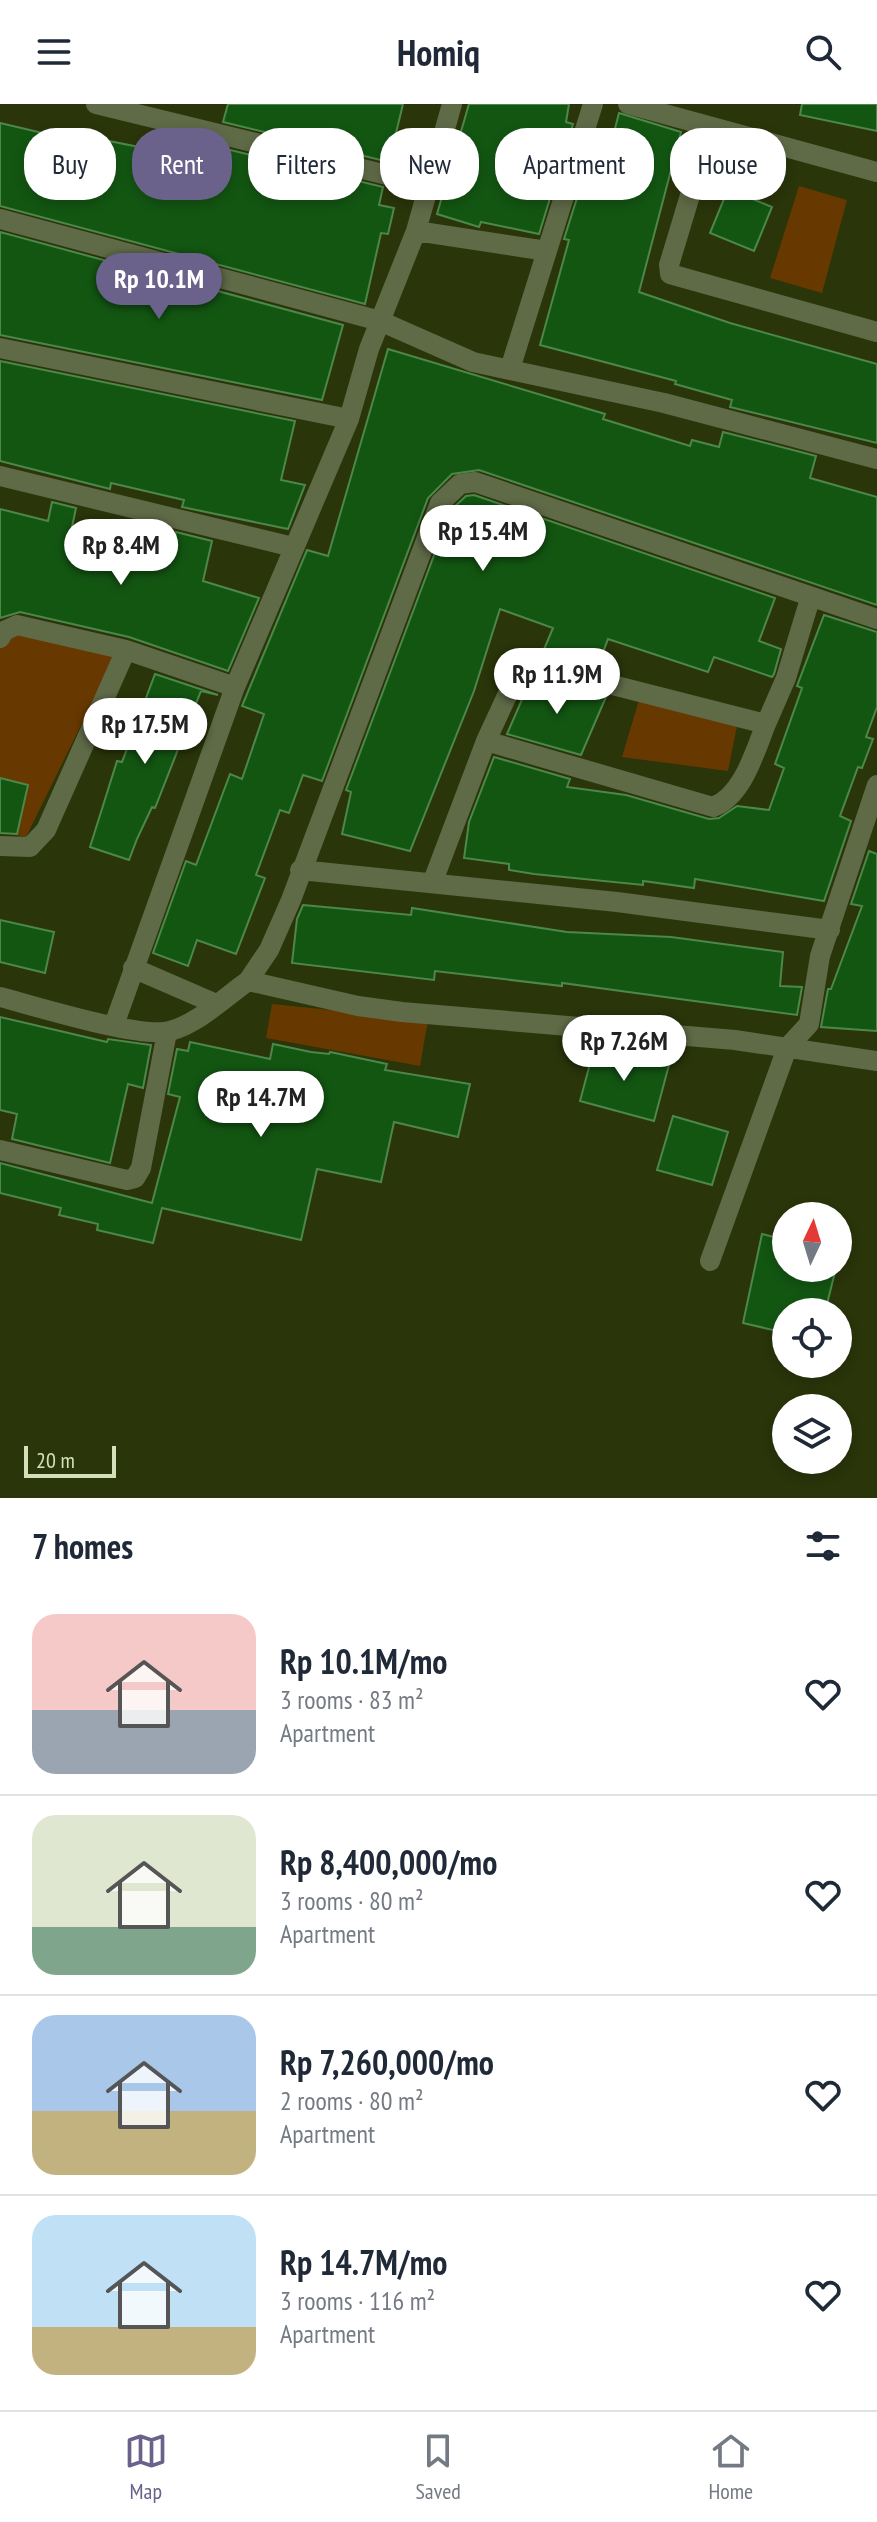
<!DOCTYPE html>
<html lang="en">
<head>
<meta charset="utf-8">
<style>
	:root { --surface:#fff; --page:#f6f6f7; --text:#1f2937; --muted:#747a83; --line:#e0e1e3; --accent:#6a628b }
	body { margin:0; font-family:"PT Sans Narrow",sans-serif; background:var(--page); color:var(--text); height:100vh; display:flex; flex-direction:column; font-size:30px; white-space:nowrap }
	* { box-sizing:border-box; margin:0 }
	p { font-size:26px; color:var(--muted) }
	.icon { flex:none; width:44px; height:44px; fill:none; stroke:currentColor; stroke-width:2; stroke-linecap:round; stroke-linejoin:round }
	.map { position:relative; height:1394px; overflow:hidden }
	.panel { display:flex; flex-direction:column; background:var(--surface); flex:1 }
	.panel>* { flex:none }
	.banner { position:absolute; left:24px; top:24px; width:830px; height:72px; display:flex; gap:16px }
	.needle { width:52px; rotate:4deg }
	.fabs { position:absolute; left:772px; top:1098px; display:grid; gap:16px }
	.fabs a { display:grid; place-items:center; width:80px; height:80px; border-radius:50%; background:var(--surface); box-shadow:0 4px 12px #0003; font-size:40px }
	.scale { position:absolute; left:24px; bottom:20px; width:92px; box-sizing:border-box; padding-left:8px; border:4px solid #d3e0b9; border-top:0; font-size:22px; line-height:28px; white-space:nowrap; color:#d3e0b9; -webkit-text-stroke:6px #2a350a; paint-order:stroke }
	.price { position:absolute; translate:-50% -68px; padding:0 18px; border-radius:28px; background:#fff; color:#222; font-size:26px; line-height:52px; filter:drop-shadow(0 2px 4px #0008) }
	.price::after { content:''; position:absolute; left:50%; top:48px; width:24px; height:18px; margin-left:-12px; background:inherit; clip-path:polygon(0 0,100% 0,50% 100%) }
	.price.on { background:var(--accent); color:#fff }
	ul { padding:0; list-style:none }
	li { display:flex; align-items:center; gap:24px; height:200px; padding:0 32px }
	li+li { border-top:2px solid var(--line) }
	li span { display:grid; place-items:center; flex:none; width:224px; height:160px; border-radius:24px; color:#555 }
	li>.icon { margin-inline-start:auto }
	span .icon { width:96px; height:96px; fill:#fffc; stroke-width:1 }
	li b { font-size:34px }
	h2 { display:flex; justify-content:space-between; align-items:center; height:96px; padding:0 32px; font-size:34px }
	.tag { padding:0 28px; border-radius:32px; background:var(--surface); box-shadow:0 4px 12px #0003; font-size:28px; line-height:72px }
	.tag.on { background:var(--accent); color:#fff }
	header { display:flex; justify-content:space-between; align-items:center; height:104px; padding:0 32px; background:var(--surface); font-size:36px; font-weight:600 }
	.dock { display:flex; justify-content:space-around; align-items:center; height:112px; border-top:2px solid var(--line); background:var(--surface); font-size:22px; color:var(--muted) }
	.dock a { display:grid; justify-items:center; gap:4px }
	.dock .on { color:var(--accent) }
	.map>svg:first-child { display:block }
</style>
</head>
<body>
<header><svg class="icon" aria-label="menu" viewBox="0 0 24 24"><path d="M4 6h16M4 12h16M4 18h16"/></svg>Homiq<svg class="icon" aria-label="search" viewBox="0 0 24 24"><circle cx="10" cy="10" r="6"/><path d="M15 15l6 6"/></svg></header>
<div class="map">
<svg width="877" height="1394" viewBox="0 0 877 1394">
	<rect width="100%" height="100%" fill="#2a350a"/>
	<!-- park -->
	<path fill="#673900" d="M799 82 847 96 822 189 770 174Z
		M17 524 116 550 26 733 0 728V536Z
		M639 596 738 617 728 667 622 653Z
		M272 900 428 916 420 962 266 934Z"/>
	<!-- building -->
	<path fill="#135612" stroke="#4d874a" stroke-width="2" d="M228 0H403L389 58 223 18Z
		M469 0H569L566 18 573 20 539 130 481 118 479 123 437 110Z
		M802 0H877V27L800 11Z
		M619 9 681 28 639 188 730 219 877 260V339L730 303 732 296 675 280 676 277 540 241 569 136 564 135 598 28 613 32Z
		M0 19 102 43 104 36 214 58 218 43 383 83 379 101 394 104 388 130 381 129 365 200 0 102Z
		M728 85 772 103 754 147 710 129Z
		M0 128 343 221 322 296 0 231Z
		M388 245 605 310 603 315 690 342 692 336 719 343 723 328 816 352 810 374 877 393V501L479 366 452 370 428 394 322 677 303 671 289 709 280 706 256 771 265 774 236 850 197 836 188 862 153 849 186 757 196 761 230 670 242 675 264 610 242 602 307 446 328 452Z
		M0 257 295 317 281 376 305 381 288 425 182 403 184 396 111 379 110 385 0 357Z
		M474 391 775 494 759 537 781 545 774 570 772 573 714 553 708 568 608 535 597 564 542 550 553 524 500 505 474 587 410 747 342 730 351 688 346 686 451 406 466 392Z
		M52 398 76 404 71 428 162 444 172 445 176 428 212 437 203 477 259 494 228 567 129 533 20 508 0 514V405L48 417Z
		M824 511 877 528V603L866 633 873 635 862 664 858 663 840 712 851 717 824 797 695 775 694 784 643 777V781L534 770 509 766V760L464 754 469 718 494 653 570 675 567 683 626 691 709 715 719 714 737 702 769 706 784 664 775 660 802 584 797 582Z
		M155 570 218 591 201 587 155 704 152 703 137 735 129 756 90 743 117 657 122 658Z
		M535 575 606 593 581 651 507 630 530 577Z
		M0 674 28 681 17 730 0 729Z
		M869 747 877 750V927L821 923 828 885H831L862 802 851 800Z
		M303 801 411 811 412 804 567 828 671 833 783 848 780 882 802 883 797 911 562 879V882L435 867 434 876 292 859 297 815Z
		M0 816 54 828 45 869 0 858Z
		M0 913 107 938 108 935 151 941 143 984 128 980 110 1059 12 1035 17 1010 0 1006Z
		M190 938 270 955 273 940 311 948 329 950 330 948 387 960 385 966 470 980 458 1033 394 1018 381 1078 317 1065 301 1136 162 1104 153 1139 97 1126 98 1120 59 1111 61 1104 0 1089V1059L152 1099 180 993 168 990 177 945 188 947Z
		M595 941 669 961 654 1017 580 997Z
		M673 1012 728 1028 712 1081 657 1066Z
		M762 1130 786 1136V1164H836L825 1208H786V1229L743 1219Z"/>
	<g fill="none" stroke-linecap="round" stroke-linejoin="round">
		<!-- minor -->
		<path stroke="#5f6a47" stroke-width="20" d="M96 0 428 81
			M628 0 877 68
			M710 25 669 161 670 170 877 228
			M0 115 380 217 473 258 664 299 877 355
			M416 127 547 147
			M0 244 349 315
			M510 265 593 0
			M0 372 293 443
			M0 534 4 527 17 521 126 546
			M486 637 713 703C743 692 755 647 766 620
			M0 742 30 743 46 726 126 546 235 583
			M300 766 617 798 830 826
			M433 777 486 637 518 568 534 561 766 620 786 574 810 495
			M133 864 216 900
			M248 877 269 846 291 796 440 399 460 380 475 378 877 515
			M0 893C35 902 140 935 170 927 199 919 224 894 248 877L358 902 402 908 735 936 877 957
			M114 921 235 583 349 315 369 245 416 127 452 0
			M0 1046 127 1076 135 1074 141 1064 167 928
			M710 1157 787 944 809 920 820 852 877 681"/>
	</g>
</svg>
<div class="fabs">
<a><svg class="needle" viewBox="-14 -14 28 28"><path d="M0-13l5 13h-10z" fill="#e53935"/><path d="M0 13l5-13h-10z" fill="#747a83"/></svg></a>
<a><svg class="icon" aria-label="locate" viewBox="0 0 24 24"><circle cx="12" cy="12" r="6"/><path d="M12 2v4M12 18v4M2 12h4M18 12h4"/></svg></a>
<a><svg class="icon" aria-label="layers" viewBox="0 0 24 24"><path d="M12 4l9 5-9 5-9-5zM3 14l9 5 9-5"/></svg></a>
</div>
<div class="scale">20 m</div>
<b class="price on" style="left:159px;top:217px">Rp 10.1M</b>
<b class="price" style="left:483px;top:469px">Rp 15.4M</b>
<b class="price" style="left:121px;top:483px">Rp 8.4M</b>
<b class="price" style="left:557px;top:612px">Rp 11.9M</b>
<b class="price" style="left:145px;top:662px">Rp 17.5M</b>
<b class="price" style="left:624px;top:979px">Rp 7.26M</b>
<b class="price" style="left:261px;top:1035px">Rp 14.7M</b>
<div class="banner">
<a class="tag">Buy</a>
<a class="tag on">Rent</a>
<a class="tag">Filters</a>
<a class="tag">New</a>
<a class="tag">Apartment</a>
<a class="tag">House</a>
</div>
</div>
<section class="panel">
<h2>7 homes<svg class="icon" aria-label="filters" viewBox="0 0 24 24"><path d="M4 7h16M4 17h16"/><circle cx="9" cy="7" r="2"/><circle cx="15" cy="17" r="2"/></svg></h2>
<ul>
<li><span style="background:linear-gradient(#f6c9c9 60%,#9aa5b1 0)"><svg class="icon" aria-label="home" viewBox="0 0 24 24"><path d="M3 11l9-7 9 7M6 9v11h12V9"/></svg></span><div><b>Rp 10.1M/mo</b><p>3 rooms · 83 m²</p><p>Apartment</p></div><svg class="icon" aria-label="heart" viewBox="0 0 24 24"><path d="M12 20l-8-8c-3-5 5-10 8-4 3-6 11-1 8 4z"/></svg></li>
<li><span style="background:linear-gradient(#dfe7d0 70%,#7fa58c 0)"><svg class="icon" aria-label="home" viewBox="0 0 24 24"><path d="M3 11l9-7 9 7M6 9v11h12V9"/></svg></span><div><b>Rp 8,400,000/mo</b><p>3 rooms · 80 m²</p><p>Apartment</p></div><svg class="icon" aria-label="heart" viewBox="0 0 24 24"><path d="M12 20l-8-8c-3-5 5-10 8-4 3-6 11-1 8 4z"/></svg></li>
<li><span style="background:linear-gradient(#a9c7e8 60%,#c2b280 0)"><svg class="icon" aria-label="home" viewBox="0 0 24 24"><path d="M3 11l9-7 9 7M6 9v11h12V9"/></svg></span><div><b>Rp 7,260,000/mo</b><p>2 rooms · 80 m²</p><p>Apartment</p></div><svg class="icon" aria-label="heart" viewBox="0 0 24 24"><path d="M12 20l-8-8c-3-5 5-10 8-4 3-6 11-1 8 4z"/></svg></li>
<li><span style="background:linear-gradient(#bfe0f5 70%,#c2b280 0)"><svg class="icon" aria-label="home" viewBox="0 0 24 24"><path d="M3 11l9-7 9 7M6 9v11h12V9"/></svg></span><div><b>Rp 14.7M/mo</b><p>3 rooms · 116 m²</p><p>Apartment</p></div><svg class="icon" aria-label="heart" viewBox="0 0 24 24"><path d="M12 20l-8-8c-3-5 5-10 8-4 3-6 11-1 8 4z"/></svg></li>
</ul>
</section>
<nav class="dock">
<a class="on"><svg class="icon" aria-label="map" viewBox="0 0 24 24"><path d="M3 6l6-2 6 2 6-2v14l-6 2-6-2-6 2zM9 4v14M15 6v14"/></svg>Map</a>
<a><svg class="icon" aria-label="saved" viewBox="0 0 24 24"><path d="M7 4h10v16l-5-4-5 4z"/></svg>Saved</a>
<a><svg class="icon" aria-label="home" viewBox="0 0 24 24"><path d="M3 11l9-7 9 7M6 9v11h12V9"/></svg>Home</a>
</nav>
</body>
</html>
